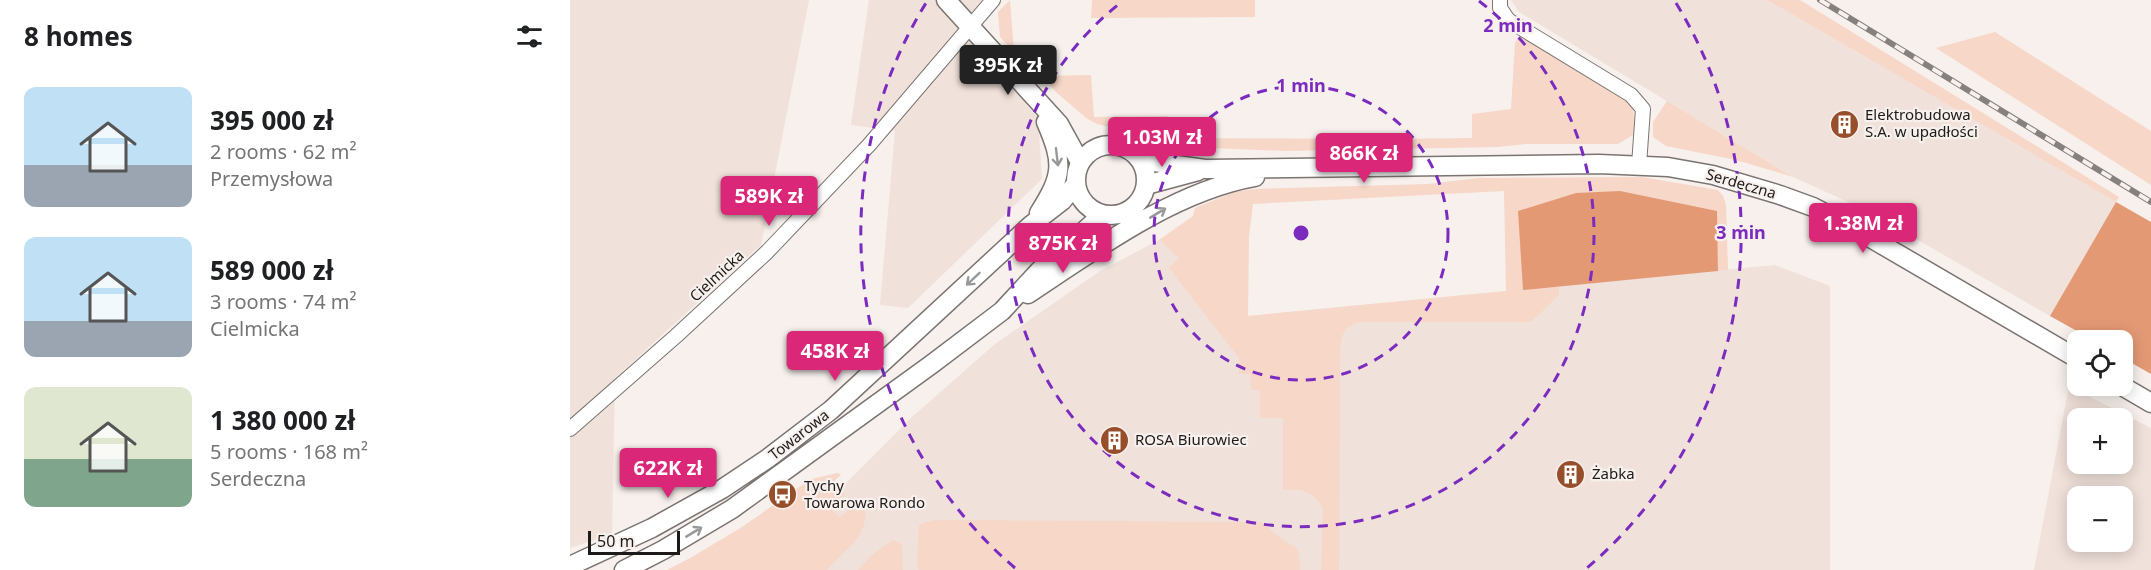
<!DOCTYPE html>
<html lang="en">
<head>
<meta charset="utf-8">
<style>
	:root { --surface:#fff; --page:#f2f2f2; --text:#202124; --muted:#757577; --accent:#db2777 }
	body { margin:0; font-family:"Noto Sans",sans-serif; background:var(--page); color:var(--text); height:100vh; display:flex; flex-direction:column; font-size:22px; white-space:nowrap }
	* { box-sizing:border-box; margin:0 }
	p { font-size:20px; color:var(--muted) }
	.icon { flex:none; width:33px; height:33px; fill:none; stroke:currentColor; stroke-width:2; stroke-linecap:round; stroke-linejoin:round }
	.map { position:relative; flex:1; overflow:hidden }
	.panel { display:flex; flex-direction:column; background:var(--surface); width:570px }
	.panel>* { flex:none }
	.buttons { position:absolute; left:1497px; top:330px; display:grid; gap:12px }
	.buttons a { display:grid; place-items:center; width:66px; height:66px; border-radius:12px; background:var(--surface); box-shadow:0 3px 15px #0003; font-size:30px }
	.scale { position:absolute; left:18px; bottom:15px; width:92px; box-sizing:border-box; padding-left:6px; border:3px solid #1d1a19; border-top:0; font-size:16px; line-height:21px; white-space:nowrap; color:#1d1a19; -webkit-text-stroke:4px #f7f0ec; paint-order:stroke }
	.price { position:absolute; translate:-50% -51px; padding:0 14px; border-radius:6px; background:var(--accent); color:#fff; font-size:20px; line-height:39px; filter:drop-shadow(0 2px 3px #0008) }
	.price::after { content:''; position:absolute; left:50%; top:36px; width:18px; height:14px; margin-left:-9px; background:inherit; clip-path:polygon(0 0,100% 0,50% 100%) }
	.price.on { background:#222; color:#fff }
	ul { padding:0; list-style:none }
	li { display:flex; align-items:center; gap:18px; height:150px; padding:0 24px }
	li span { display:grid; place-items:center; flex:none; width:168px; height:120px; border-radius:12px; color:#555 }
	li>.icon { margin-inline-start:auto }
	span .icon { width:72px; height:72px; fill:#fffc; stroke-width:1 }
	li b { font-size:26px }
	h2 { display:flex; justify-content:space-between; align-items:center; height:72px; padding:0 24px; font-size:26px }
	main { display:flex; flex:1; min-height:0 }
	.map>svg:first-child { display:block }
</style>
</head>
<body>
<main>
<section class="panel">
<h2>8 homes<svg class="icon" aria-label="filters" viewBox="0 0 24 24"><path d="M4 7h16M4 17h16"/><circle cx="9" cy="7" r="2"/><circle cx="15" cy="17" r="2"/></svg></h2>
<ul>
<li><span style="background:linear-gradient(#bfe0f5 65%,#9aa5b1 0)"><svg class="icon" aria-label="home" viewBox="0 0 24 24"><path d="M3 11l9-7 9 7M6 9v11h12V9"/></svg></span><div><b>395 000 zł</b><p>2 rooms · 62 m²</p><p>Przemysłowa</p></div></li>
<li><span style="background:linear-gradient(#bfe0f5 70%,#9aa5b1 0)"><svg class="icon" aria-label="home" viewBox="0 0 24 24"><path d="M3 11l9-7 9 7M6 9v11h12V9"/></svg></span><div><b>589 000 zł</b><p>3 rooms · 74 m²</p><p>Cielmicka</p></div></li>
<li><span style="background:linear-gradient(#dfe7d0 60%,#7fa58c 0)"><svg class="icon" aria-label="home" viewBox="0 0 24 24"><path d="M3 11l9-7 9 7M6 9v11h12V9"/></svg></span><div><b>1 380 000 zł</b><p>5 rooms · 168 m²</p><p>Serdeczna</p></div></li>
</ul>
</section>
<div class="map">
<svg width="1581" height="570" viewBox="0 0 1581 570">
	<rect width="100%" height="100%" fill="#f7f0ec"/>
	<!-- built -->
	<path fill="#f0e1da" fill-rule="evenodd" d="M0 0H239L191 245 45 378 42 534 0 548Z
		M299 0H412L390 27 468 118 472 179 338 308 310 305 325 131 281 125Z
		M941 0H1197L1546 202 1480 316 1296 210 1223 177 949 12Z
		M589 240 679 316 1205 265 1260 286V570H147L167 560 276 483 342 417 425 344 530 271Z
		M1499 386 1581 428V570H1464ZM1508 418H1552V464H1508ZM1508 496H1552V542H1508Z"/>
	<!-- green -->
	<path fill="#f6d7c8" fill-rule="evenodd" d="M440 0 444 52 430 37 428 12Z
		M522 0H685V17L521 18Z
		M1197 0H1230L1549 197 1546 202Z
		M1425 32 1581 131V185L1366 48Z
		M951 33 1051 93 1063 109 1065 126 1063 135 1048 144H957L928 147 716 151 593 146 554 130 527 124 516 118 486 92 473 76 521 75 524 117 598 116 601 135 615 138 824 139 902 138V114L941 109 945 43Z
		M1097 101 1223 177 1166 160 1096 146 1083 137V122Z
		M1072 177 1148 190 1153 196 1156 205 1158 270 1148 271 1146 211 989 286V295L961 322H789C770 329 771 338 770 356L769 570H751L753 508C744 492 731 487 713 490V418H690V390H681L680 374H669V358L599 268 609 258 589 240 623 216 625 208 664 192 685 189 858 184 908 178ZM934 191 936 291 678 316 679 237 683 204Z
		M268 473 271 475 264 481 275 494 260 508 270 517 283 506 287 511 292 506 295 509C299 536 273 551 257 570H97L120 558 169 529 241 479Z
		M366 520 690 522C697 524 700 529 705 534 724 550 730 540 730 570H349L347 564 349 526 355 522Z
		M323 540 330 543 332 546 333 570H288L303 554Z"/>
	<!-- forest -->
	<path fill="#e49975" d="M1050 191 1147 211 1148 271 953 290 948 211 1006 193Z
		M1546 202 1581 222V374L1553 358 1552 340H1523L1480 316Z"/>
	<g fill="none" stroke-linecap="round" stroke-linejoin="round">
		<defs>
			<path id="minor" d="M930 0V8L938 20 1061 95 1073 109 1069 165
				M0 429 106 336 197 252 299 145 423 0"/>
			<path id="tertiary" d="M376 0 489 124 510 162
				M506 180a35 35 0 1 1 70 0a35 35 0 1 1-70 0Z
				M570 160 635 169 1029 164 1098 167 1143 175 1210 195 1243 207 1280 226 1508 359
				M576 185 628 171
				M469 213C493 175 494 164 476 122
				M458 294C526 249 605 191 685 177
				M1552 386 1581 403
				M0 566 82 528 152 489 197 459 261 410 461 225 492 201 505 185
				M54 570 93 550 162 509 362 364 432 311 469 271 532 215"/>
		</defs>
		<!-- minor casing -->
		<use href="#minor" stroke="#7b7471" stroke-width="16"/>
		<!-- tertiary casing -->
		<use href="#tertiary" stroke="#7b7471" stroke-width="21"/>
		<!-- minor -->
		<use href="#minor" stroke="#fff" stroke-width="14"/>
		<!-- tertiary -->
		<use href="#tertiary" stroke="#fff" stroke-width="18"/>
		<defs>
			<path id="rail" d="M1250 0 1581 202"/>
		</defs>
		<!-- rail casing -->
		<use href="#rail" stroke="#86817f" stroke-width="6"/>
		<!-- rail -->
		<use href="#rail" stroke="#f7f0ec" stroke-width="4" stroke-dasharray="11" stroke-linecap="butt"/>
	</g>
	<!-- one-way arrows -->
	<defs><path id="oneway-shaft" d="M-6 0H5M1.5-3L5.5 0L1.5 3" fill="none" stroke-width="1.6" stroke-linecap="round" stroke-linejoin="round" transform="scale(1.5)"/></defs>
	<g stroke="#999898">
		<use href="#oneway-shaft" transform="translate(487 157) rotate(83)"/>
		<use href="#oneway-shaft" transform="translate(588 213) rotate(-31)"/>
		<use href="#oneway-shaft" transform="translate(403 279) rotate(137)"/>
		<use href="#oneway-shaft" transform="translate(124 532) rotate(-31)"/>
	</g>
	<!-- distance rings -->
	<g fill="none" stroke="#7b2cbf" stroke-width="3" stroke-dasharray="10 8">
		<circle cx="731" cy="233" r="147"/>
		<path d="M909 1A293 293 0 1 1 553 1"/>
		<path d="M445 568A440 440 0 0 1 356 3M1106 3A440 440 0 0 1 1017 568"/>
	</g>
	<!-- icons -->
	<defs>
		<symbol id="building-disc" viewBox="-11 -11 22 22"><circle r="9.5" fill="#964f2a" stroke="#f7f0ec"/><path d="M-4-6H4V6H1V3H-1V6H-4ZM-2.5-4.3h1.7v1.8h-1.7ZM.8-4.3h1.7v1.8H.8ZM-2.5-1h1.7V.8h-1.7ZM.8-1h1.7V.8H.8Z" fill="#fff"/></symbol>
		<symbol id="bus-disc" viewBox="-11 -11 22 22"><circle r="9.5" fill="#964f2a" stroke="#f7f0ec"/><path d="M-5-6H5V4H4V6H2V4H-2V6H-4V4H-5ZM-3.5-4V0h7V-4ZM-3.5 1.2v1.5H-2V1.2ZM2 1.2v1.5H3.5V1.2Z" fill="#fff"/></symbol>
	</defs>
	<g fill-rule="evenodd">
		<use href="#building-disc" x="1258" y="108" width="33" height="33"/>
		<use href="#building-disc" x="528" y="424" width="33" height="33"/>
		<use href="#building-disc" x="984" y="458" width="33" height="33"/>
		<use href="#bus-disc" x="196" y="478" width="33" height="33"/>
	</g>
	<g text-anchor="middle" stroke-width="4.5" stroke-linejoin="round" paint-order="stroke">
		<!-- poi labels -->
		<g font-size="15" fill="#1d1a19" stroke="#f7f0ec" text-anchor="start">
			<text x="1295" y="120">Elektrobudowa<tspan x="1295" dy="17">S.A. w upadłości</tspan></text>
			<text x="565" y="445">ROSA Biurowiec</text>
			<text x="1022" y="479">Żabka</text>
			<text x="234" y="491">Tychy<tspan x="234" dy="17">Towarowa Rondo</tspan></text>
		</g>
		<!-- street labels -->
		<g font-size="15" fill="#1d1a19" stroke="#f7f0ec">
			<text transform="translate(1171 184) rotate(16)" y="5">Serdeczna</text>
			<text transform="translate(147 276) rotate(-43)" y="5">Cielmicka</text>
			<text transform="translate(229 435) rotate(-38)" y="5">Towarowa</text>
		</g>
	</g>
	<circle cx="731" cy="233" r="9" fill="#7b2cbf" stroke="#f7f0ec" stroke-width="3"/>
	<g font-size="18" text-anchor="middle" font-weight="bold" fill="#7b2cbf" stroke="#f7f0ec" stroke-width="4.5" stroke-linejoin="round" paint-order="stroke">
		<text x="938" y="32">2 min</text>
		<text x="731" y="92">1 min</text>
		<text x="1171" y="239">3 min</text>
	</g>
</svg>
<div class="buttons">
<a><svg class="icon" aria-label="locate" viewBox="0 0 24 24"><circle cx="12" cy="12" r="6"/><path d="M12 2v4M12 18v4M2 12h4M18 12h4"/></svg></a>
<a>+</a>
<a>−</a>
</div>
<div class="scale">50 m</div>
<b class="price on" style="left:438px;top:96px">395K zł</b>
<b class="price" style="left:592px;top:168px">1.03M zł</b>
<b class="price" style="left:794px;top:184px">866K zł</b>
<b class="price" style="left:199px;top:227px">589K zł</b>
<b class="price" style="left:1293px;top:254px">1.38M zł</b>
<b class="price" style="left:493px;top:274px">875K zł</b>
<b class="price" style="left:265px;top:382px">458K zł</b>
<b class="price" style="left:98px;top:499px">622K zł</b>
</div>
</main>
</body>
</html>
